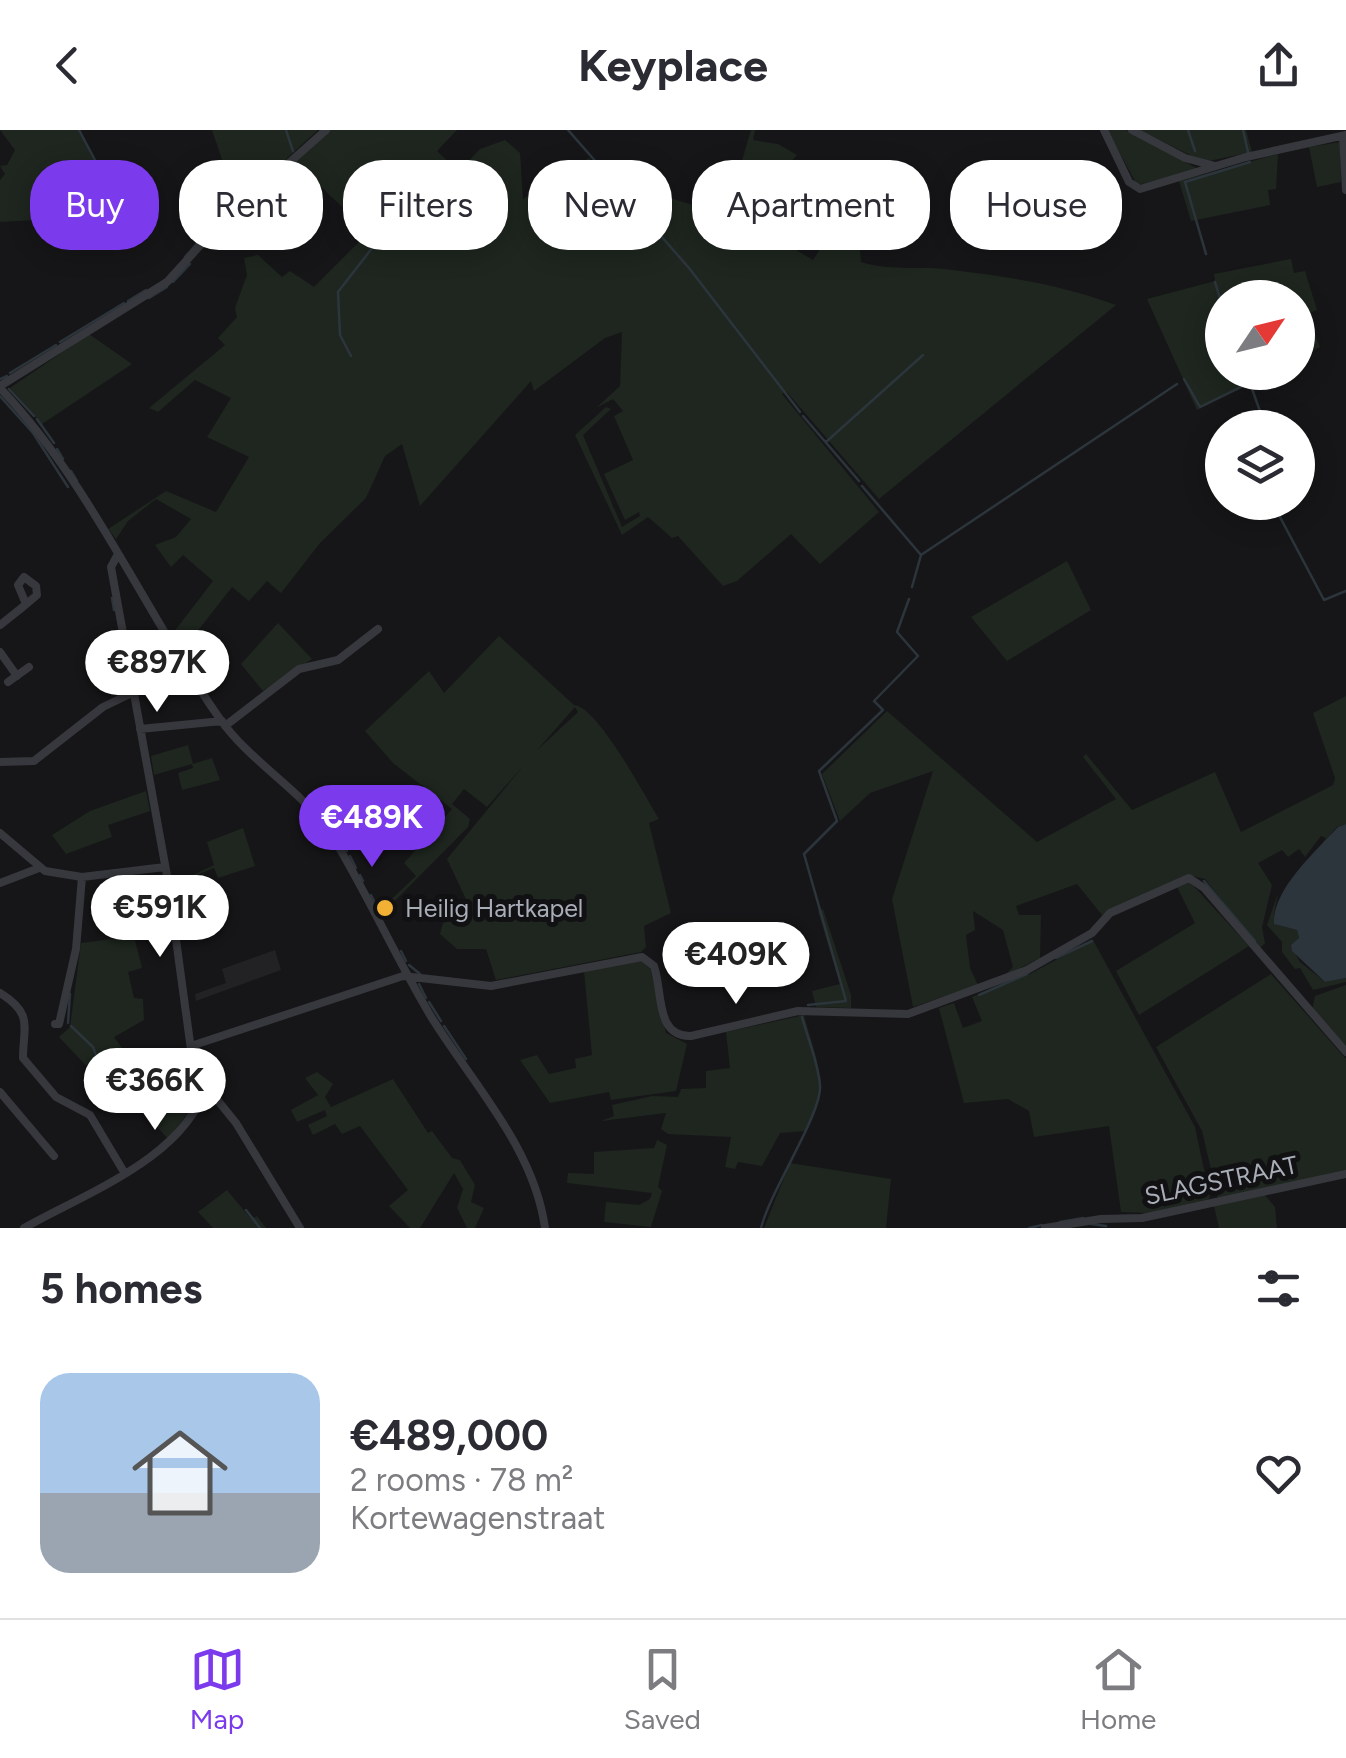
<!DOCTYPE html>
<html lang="en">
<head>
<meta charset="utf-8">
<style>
	:root { --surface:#fff; --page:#f2f2f3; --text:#2b2b33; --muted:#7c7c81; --line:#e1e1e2; --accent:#7c3aed }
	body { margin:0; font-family:Figtree,sans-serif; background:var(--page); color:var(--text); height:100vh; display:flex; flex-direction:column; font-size:38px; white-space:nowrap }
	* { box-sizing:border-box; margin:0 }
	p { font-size:32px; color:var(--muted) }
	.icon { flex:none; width:55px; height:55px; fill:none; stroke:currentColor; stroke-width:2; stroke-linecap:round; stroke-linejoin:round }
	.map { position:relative; height:1098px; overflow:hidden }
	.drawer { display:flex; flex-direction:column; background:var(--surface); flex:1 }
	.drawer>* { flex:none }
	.banner { position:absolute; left:30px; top:30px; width:1288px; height:90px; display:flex; gap:20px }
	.needle { width:65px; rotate:55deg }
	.controls { position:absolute; left:1205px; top:150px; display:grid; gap:20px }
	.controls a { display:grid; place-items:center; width:110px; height:110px; border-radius:50%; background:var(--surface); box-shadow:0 5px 25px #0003; font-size:50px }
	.price { position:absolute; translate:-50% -85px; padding:0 22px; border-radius:35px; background:#fff; color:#222; font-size:32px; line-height:65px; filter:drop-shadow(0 2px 5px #0008) }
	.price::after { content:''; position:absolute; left:50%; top:60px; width:30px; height:22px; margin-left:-15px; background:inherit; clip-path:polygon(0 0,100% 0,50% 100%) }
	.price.current { background:var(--accent); color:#fff }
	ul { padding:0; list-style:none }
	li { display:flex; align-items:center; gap:30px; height:250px; padding:0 40px }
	li span { display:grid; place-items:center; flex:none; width:280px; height:200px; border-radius:30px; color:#555 }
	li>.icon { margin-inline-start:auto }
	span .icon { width:120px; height:120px; fill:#fffc; stroke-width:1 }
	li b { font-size:42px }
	h2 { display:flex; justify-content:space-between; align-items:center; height:120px; padding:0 40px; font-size:42px }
	.tag { padding:0 35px; border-radius:40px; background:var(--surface); box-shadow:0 5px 25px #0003; font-size:35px; line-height:90px }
	.tag.current { background:var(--accent); color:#fff }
	header { display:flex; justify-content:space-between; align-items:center; height:130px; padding:0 40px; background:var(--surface); font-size:45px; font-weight:700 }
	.dock { display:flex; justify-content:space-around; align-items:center; height:140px; border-top:2px solid var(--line); background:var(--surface); font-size:28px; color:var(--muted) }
	.dock a { display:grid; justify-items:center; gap:5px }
	.dock .current { color:var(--accent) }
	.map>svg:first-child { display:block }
</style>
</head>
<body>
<header><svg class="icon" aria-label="back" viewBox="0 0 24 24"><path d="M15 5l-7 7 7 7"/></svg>Keyplace<svg class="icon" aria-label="share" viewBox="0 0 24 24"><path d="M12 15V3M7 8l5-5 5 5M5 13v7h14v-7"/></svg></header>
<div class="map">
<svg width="1346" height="1098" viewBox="0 0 1346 1098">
	<rect width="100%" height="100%" fill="#161618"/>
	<!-- built -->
	<path fill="#222225" d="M275 820 281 840 196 871 195 864 226 853 222 839Z"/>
	<!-- green -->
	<path fill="#1e261f" d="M0 0H78L126 85 0 92V50L5 44 0 36 7 35 15 20Z
		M212 0H318L237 74Z
		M330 0H457L437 21 453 36 459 30 465 35 480 19 505 10 520 23 523 69 589 28 611 56 617 52 736 88 771 47 741 34 751 0H755L753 10 778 14 797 25 741 87 813 130 855 63 861 132C893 142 920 135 952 140 1004 146 1063 155 1116 175L879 369 786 261 782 264 879 382 820 434 791 404 737 451 723 456 678 406 672 408 648 387 622 405 575 305 606 277 611 279 583 305 622 397 640 386 639 382 625 390 604 344 633 330 614 286 623 281 613 269 596 278 620 256 622 202 605 208 534 261 531 251 420 376 402 314 385 326 366 368 320 413 281 463 267 451 249 471 232 457 182 521 173 503 213 451 183 425 171 437 155 415 176 407 191 389 156 369 128 391 116 409 108 399 166 361 216 382 249 327 207 307 231 268 195 250 158 282 149 278 225 215 218 208 237 187 235 178 247 145 244 128 258 125 282 147 290 141 314 157 364 107 363 97 295 32Z
		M1107 0H1126L1200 40 1137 55Z
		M1139 0H1246L1252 22 1204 32Z
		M1340 12 1341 52 1317 57 1309 17Z
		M1278 24 1276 59 1268 60 1270 75 1191 91 1179 51Z
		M1291 129 1294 143 1305 141 1317 180 1307 184 1320 217 1298 228V168H1222V242L1243 243 1247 256 1197 280 1147 169 1215 151 1214 144Z
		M89 204 132 234 42 294 10 258Z
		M1067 431 1091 480 1007 531 971 487Z
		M278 493 312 529 263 561 241 534Z
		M499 506 574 575C597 576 645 666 659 689L649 693 671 783 644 796 646 817 641 822 496 850 486 819H457L440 804 443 793 473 784 447 729 533 624 578 582 575 577 487 677 464 659 452 674 470 689 468 697 382 784 380 780 416 746 404 733 452 679 393 633 365 601 429 541 444 563Z
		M1346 566V694L1337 697 1320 717 1326 708 1321 706 1305 727 1299 719 1288 727 1282 720 1258 733 1272 755 1262 797 1265 813 1260 818 1205 749 1192 746 1102 785 1077 754 1016 776 1019 785H1041L1040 828 1004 846 1013 837 1003 800 973 781 975 800 966 805 970 838 978 855 913 877 892 769 933 641 870 663 840 691 822 644 887 581 1037 712 1116 669 1083 627 1086 624 1132 680 1215 642 1241 702 1333 655 1335 648 1313 583Z
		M188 615 193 634 212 628 220 650 182 660 178 643 193 638 192 634 154 645 151 626Z
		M146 661 150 681 108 695 112 707 66 724 52 705 90 681Z
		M243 698 255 736 218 748 214 738 174 754 214 735 207 712Z
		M1190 752 1249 816 1139 885 1116 841 1195 793 1177 757Z
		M1278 763 1274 785 1278 795 1297 800 1299 808 1291 816 1300 832 1325 852 1346 848V852L1313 860 1300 838 1295 839 1282 822V812L1267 795Z
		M823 779 851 865V878L816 877 812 861 840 854 818 781Z
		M134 806 142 838 128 842 134 868 143 869 144 890 114 907 125 922 139 930 142 942 137 946 156 970 174 962 179 973 193 977 168 1009 119 953 90 977 114 955 100 940 94 944 59 907 70 897 81 813Z
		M1093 810 1195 997 1210 1068 1206 1070 1148 1083 1121 1082 1109 996 1034 1007 1029 981 1008 969 964 973 939 878 954 873 963 898 982 891 972 867 1030 844Z
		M641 831 651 839 666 903 687 914 676 961 611 970 609 962 550 973 520 930 537 925 549 944 576 938 575 929 592 925 584 841Z
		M1271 844 1346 929V1043L1218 1069 1202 1001 1156 917Z
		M1346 855V919L1312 881 1315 866Z
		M804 885C817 935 831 953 806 1001L780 1003 762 1036 738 1032 735 1039 725 1037 731 1007 668 1004 661 999 666 983 601 991 614 986 612 975 652 966 678 967 681 959 706 958V941L730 938 726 902Z
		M317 942 333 954 325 967 331 977 393 949 428 1003 432 1001 452 1028 460 1030 475 1055 471 1072 484 1078 475 1098H467L457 1078 463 1059 454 1043 420 1098H410L389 1076 408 1060 360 996 342 1004 335 994 313 1005 308 995 327 986 325 980 297 992 291 980 318 965 305 948Z
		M657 1010 667 1015 658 1057 662 1061 651 1097 604 1092 606 1072 639 1075 650 1069 652 1063 567 1053 568 1043 594 1044V1022L654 1018Z
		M790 1033 891 1049 886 1098H764Z
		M227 1060 251 1089 257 1086 266 1098H213L198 1082Z
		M1265 1065 1275 1077 1277 1098H1219L1214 1076Z"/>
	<!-- water -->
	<path fill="#2c353c" d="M990 63 1032 73 1026 98 987 88 985 66Z
		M1346 694V848L1325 852 1292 821 1291 815 1299 808 1297 800 1274 794C1272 760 1315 722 1338 697Z"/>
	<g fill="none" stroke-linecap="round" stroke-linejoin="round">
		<!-- stream -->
		<path stroke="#2c353c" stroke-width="2.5" d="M79 0 120 77
			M286 0 293 21
			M568 0 689 138 800 282
			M1188 0 1195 21
			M1243 0 1248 22
			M1206 124 1185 52 1250 32
			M185 127 207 102
			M173 152 190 134
			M1215 152 1222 175
			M149 168 167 157
			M128 171 146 160
			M60 212 124 173
			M351 226 340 205 338 162 376 113 406 88
			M1246 242 1266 298
			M10 243 56 215
			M0 249 7 246
			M1184 249 1200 277 1249 253
			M9 259 34 286
			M0 266 33 303 68 357
			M803 286 859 351
			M37 289 54 313
			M826 312 923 225
			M57 319 63 329
			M71 341 77 351
			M862 356 921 425 912 457
			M1272 372 1324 470 1346 461
			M921 425 1177 254
			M112 468 114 480
			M308 668 314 674
			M318 678 321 682
			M325 686 336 702
			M339 707 341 710
			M343 714 347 721
			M350 726 356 738
			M360 745 363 751
			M1204 751 1255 811
			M371 765 375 773
			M380 782 381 785
			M401 821 406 831
			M1056 828 1092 811
			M409 835 420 844
			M419 854 426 868
			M979 865 1027 844
			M429 872 441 891
			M808 875 846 871 804 724 837 691 819 641 883 580 874 571 918 526 897 502 909 469
			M68 893 70 864
			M71 896 93 917 96 925
			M444 896 466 929
			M246 1080 260 1098
			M1060 1092 1083 1088
			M1091 1094 1106 1096
			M761 1098C770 1061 823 982 820 955 818 932 808 909 802 887
			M1029 1098 1042 1095"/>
		<!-- minor -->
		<path stroke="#37383d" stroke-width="8" d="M1104 0 1129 52 1140 59 1246 27 1346 5
			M1132 0 1185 28 1215 36
			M1343 6 1346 60
			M0 256 167 152 215 99 326 0
			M0 258C91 354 144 481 220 589 251 633 301 659 331 704 367 763 395 826 430 885 471 952 534 1017 545 1098
			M117 426 111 437 168 751 192 927 206 956 236 993 300 1098
			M0 495 24 476 37 465 36 456 24 447 18 455 26 474
			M0 522 17 546
			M8 552 29 537
			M225 596 299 539 338 530 378 499
			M140 599 222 591
			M0 632 34 631 103 577 134 562
			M0 703 45 741 82 747 165 737
			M0 753 39 738
			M0 863C34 884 23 897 23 928L56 967 90 985 124 1042
			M55 894H59L76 819 82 747
			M191 916 403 846 491 856 642 827 654 836C663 862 655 907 691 906L798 881 908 884 1027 840 1092 803 1110 783 1189 748 1204 758 1346 922
			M0 962 54 1026
			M24 1098C86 1063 184 1028 206 956
			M1045 1098 1101 1089 1142 1088 1346 1044"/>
	</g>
	<!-- markers -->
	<circle fill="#f2b134" stroke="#111113" stroke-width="4" cx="385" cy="778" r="10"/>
	<g text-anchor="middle" stroke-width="10" stroke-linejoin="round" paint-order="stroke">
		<!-- poi labels -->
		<g font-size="25" fill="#a8adb8" stroke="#111113" text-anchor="start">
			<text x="405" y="787">Heilig Hartkapel</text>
		</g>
		<!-- street labels -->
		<g font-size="25" fill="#a8adb8" stroke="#111113">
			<text transform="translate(1221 1050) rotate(-12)" y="9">SLAGSTRAAT</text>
		</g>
	</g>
</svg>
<div class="controls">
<a><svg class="needle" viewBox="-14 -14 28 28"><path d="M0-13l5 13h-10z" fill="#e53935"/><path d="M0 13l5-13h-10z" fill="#7c7c81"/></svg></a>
<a><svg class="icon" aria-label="layers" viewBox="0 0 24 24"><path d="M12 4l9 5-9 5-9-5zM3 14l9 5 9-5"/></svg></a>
</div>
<b class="price" style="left:157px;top:585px">€897K</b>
<b class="price current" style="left:372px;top:740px">€489K</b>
<b class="price" style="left:160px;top:830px">€591K</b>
<b class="price" style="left:736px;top:877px">€409K</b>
<b class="price" style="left:155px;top:1003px">€366K</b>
<div class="banner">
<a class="tag current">Buy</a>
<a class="tag">Rent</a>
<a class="tag">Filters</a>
<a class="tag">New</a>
<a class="tag">Apartment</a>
<a class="tag">House</a>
</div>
</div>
<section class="drawer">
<h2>5 homes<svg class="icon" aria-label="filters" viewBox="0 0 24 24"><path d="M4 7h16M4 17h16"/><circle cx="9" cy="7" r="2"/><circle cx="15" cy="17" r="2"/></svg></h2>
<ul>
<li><span style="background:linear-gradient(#a9c7e8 60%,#9aa5b1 0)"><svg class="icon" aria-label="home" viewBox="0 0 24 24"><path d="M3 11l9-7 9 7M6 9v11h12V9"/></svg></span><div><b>€489,000</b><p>2 rooms · 78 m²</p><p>Kortewagenstraat</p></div><svg class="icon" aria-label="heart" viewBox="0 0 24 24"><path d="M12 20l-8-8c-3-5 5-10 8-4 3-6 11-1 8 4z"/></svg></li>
</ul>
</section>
<nav class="dock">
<a class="current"><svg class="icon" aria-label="map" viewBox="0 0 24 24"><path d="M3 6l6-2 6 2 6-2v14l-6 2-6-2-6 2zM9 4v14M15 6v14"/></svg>Map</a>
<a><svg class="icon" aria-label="saved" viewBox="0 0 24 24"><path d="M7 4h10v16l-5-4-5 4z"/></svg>Saved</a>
<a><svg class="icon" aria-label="home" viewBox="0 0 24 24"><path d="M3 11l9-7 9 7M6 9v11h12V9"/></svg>Home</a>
</nav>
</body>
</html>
